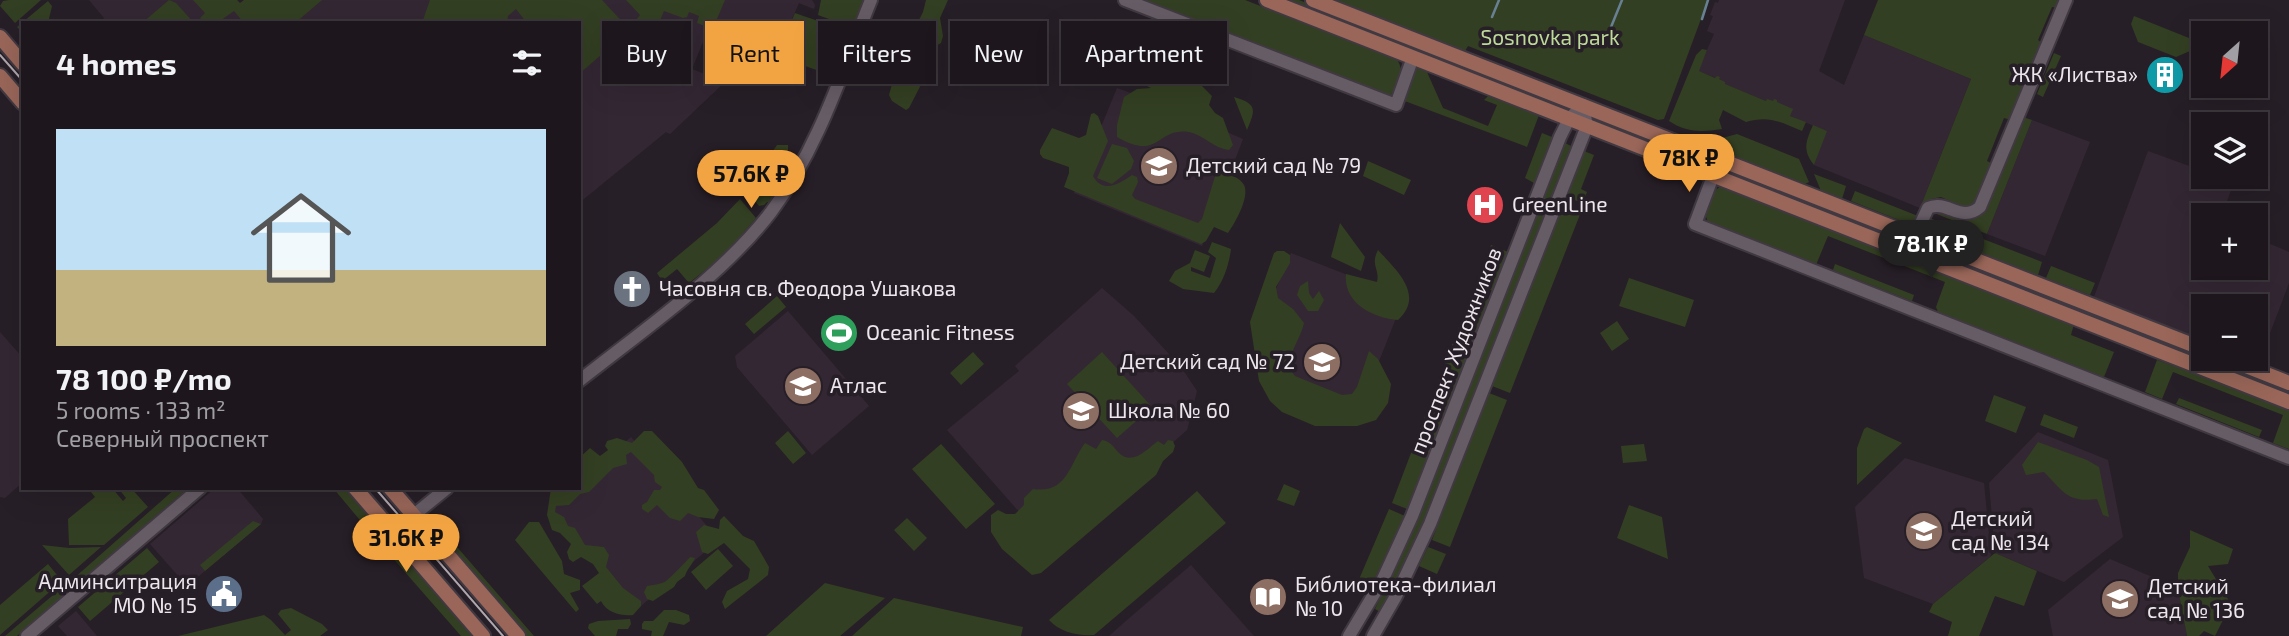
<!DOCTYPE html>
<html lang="en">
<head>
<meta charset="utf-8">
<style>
	:root { --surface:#1d171d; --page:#2a242a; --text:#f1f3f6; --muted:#a09fa4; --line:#3b363b; --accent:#f3a442 }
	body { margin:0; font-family:"Exo 2",sans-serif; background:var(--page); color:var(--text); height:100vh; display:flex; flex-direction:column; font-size:26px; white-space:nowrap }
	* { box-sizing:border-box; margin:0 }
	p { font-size:23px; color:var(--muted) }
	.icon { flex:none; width:38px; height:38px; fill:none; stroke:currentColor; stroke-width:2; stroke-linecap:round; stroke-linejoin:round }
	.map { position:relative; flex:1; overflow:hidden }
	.details { position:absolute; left:21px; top:21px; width:560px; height:469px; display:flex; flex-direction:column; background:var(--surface); border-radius:0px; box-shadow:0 7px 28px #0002,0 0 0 2px var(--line) }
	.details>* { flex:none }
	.top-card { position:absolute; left:602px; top:21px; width:665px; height:63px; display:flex; gap:14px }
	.needle { width:46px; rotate:207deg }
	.controls { position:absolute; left:2191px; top:21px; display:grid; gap:14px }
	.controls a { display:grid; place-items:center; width:77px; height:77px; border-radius:0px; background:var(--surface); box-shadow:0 7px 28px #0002,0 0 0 2px var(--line); font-size:35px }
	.price { position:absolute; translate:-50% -60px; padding:0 16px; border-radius:24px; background:var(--accent); color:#111; font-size:23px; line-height:46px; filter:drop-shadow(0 2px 4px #0008) }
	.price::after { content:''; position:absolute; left:50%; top:42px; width:21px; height:16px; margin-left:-10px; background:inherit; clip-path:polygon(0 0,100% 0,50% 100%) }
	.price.active { background:#222; color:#fff }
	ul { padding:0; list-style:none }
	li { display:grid; align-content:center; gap:14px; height:371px; padding:0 35px }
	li+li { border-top:2px solid var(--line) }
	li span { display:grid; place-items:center; height:217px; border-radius:0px; color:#555 }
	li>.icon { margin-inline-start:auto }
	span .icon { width:126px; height:126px; fill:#fffc; stroke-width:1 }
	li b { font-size:30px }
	h2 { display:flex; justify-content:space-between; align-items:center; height:84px; padding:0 35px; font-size:30px }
	.chip { padding:0 24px; border-radius:0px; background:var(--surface); box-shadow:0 7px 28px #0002,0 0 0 2px var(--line); font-size:24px; line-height:63px }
	.chip.active { background:var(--accent); color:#111 }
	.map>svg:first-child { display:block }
</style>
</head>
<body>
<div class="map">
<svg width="2289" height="636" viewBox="0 0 2289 636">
	<rect width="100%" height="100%" fill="#271f27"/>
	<!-- built -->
	<path fill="#342734" d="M89 0H237L240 3 244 0H812L815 5 814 9 799 3 773 63 705 37 692 69 725 82 670 134 666 132 579 203V23H98L104 18Z
		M1719 0H1845L1819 71 1844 85 1864 35 1971 79 1920 208 1814 165 1826 131 1790 116 1773 101H1766L1724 84 1716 78 1698 71 1714 34 1707 31 1713 16 1710 15 1715 2 1718 3Z
		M1117 88 1172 108 1243 139 1202 246 1074 193Z
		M2032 120 2090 142 2045 256 1987 234Z
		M2148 151 2203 171V177H2219L2234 182 2222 215H2203V268H2256V238L2289 252V283L2259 362 2250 359H2256V306H2203V340L2094 297Z
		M1291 253 1376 286 1396 318 1354 425 1270 393 1259 330Z
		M1102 288 1134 316 1181 367 1197 391 1187 430 1138 473 1058 556 947 430 1019 371 1015 366Z
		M788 311 869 406 812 455 737 367 735 356Z
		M0 332 23 358V482L5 498 0 497Z
		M2038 432 2108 460 2123 537 2064 582 1995 553 1989 483Z
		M631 437 719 540 635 611 548 509 579 488V483Z
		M1905 458 1984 483 1991 556 1933 604 1864 578 1855 507Z
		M215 488H237L263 519 261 524 187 586 150 544Z
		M2110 559 2178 588 2187 636H2053L2048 610Z
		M1191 565 1254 636H1109L1127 620Z
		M76 611 97 636H67L58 626Z"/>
	<!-- green -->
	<path fill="#333f22" d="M9 0H41L15 23 0 6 3 1Z
		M169 0 176 3 194 23H142Z
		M193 0H237L240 3 244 0H322L295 23H244L234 11 217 23 210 20 204 23 200 18 205 13Z
		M430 0H602L630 30 579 74V23H527L516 9 508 16 507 23H422Z
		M626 0H725L714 26 710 28 697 23 699 16 689 12 687 17 683 18 664 11 657 28 650 26 645 31 635 21 640 15Z
		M821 0H864L855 22 848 26 818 15Z
		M926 0H948L940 18 943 36 941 43 931 49 925 77 909 108 906 110 892 101 889 95 893 80 906 53 918 51 921 43 914 38 912 34 923 12Z
		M1140 0H1245L1395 58C1406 67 1400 87 1390 95H1385Z
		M1284 0H1299L1546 97 1545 102Z
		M1335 0H1708L1664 119 1658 120 1468 46 1465 51Z
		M1878 0H2062L2059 8 2052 7 2038 40 2044 44 2011 120 2004 118 1987 161 1993 164 1979 203 1969 209 1941 197 1931 199 1924 209 1920 208 1971 79 1864 35Z
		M48 1 52 6 48 23H23V33L17 27Z
		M795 13C813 20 837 24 849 40L835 73 831 75 776 56Z
		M2134 16 2199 42 2197 48 2176 57 2138 42 2131 24Z
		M1702 49 1707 50 1699 71 1715 78 1717 76 1720 77 1719 79 1725 82V84L1766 101 1767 99 1773 101 1774 99 1777 100V102L1793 109 1790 116 1806 122 1802 131C1781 122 1768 115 1746 122L1723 110 1719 120 1722 129C1702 132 1687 133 1669 121L1696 55Z
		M2054 53 2061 56 2043 97 2037 94Z
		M1151 64 1186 77V79L1198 82 1212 96 1209 105 1215 113 1223 118 1233 145 1229 150C1213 148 1202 134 1189 132 1156 127 1160 162 1117 137V125L1124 97 1137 89 1151 88 1143 84Z
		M1417 68 1427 72 1443 108 1488 126 1497 105 1484 100 1489 95 1539 115 1527 147 1402 100 1411 70Z
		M1234 97C1257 104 1256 109 1247 130Z
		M1094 113 1098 116 1108 141 1093 176C1103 194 1119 184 1132 175L1137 177 1138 182 1132 195 1135 199 1198 223 1202 219 1216 173 1220 171C1227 174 1240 177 1244 185 1250 197 1235 223 1228 233L1214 227 1206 241 1201 244 1064 187 1069 173V167L1043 158 1040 154V150L1052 128 1079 138 1086 135 1091 114Z
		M2023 117 2032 120 1987 234 1929 211 1931 209 1969 218 1986 212Z
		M1614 125 1847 215 1849 218 1845 219 1612 128Z
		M1813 125 1827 131 1814 165C1802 150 1806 141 1813 125Z
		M1542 133 1552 137 1534 183 1525 178Z
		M1737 134 1799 159 1809 182 1805 184 1700 144Z
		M1565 143 1571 146 1417 537 1380 612 1375 609 1411 535Z
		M1112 144 1127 148 1134 161 1131 169 1112 184 1097 178Z
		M777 145H788V155L799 157 769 203 767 202 764 205 759 206 746 190Z
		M1584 151 1594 155 1581 189 1587 192 1583 203 1566 197Z
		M1368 161 1411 180 1404 195 1363 176Z
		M1814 174 1846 186 1842 199 1821 191Z
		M1722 186 2074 324 2071 335 2114 352 2104 377 1938 312 1936 307 1945 282 1828 236 1816 265 1708 222 1705 214 1715 190Z
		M1855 191 1918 216 1914 226 1851 201Z
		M740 199 756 218 724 255 689 283 677 269 662 281 657 273 717 223Z
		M1563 205 1581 212 1510 393 1492 386Z
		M1927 217 2042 262 2038 275 1922 230Z
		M1340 223 1365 257 1361 271 1331 257Z
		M1870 224 2203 356V359H2211L2249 374 2243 376 1869 230 1866 226Z
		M1212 242 1231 249C1229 264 1224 281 1214 293L1183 289 1169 281 1175 271 1190 263 1195 250 1210 256 1204 272 1191 267V271L1210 278 1216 258 1208 252Z
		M1491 245 1508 252 1493 291 1476 284Z
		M1378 250C1397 271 1425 295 1398 320 1373 318 1343 303 1346 274L1377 282C1380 269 1370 265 1378 250Z
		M1277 251H1284L1290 255V263L1276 287 1278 298 1293 309 1304 323C1301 340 1281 361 1295 376L1342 395 1352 394 1357 387 1369 351 1378 359 1391 384 1388 403 1376 420 1357 426H1315L1282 412 1270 401 1259 381 1250 322 1274 253Z
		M1835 264 1914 295 1912 301 1833 270Z
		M2051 266 2095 283 2090 295 2046 278Z
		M1629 278 1694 300 1685 327 1619 306Z
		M1308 281 1309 293 1313 299 1319 291 1324 300 1318 311H1308L1297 295 1300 286Z
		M1473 290 1489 300 1407 509 1392 503Z
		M777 296 786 307 754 334 745 324Z
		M1617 321 1629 339 1612 351 1600 333Z
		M973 352 984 364 961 385 950 373Z
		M1102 352 1152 407 1117 438 1067 384Z
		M2157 360 2174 366 2176 364 2289 409V449L2273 443 2283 415 2173 372 2162 399 2145 392Z
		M1489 393 1507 400 1450 547 1432 540Z
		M1994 395 2026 407 2016 433 1985 421Z
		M2179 398 2262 430 2259 437 2176 404Z
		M2044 414 2078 427 2074 438 2040 425Z
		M1867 427 1902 443 1857 485V448L1864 429Z
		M644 431H652L682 462 698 488 704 490 719 510 714 519 698 517 688 513 680 521 670 518 657 505 648 513 642 509V505L647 502 654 490H660L662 487 655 482 654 475 631 452 626 455 627 464 613 468 589 492 580 494 569 505 556 506 555 512 564 517 568 526 575 528 585 545 604 547 609 555 606 567 623 588 641 601V606L633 615C621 616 607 613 601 601L597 604 582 586 599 573 593 564 581 557 573 562 569 559 567 552 571 544 560 533 552 530 547 515 551 488H579V458L590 448 600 456 608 450 605 446 607 441 617 438 632 443Z
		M788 431 806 453 793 464 775 443Z
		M1102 440C1112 442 1112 446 1119 453 1133 466 1147 449 1158 441L1164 445 1168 440 1173 441 1175 446 1173 452 1163 461 1156 475 1041 573 1032 575 1002 549 991 532V515L998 510 1006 514H1015L1024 505V498L1033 489C1067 494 1069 465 1085 443L1096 449Z
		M2038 442 2087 460 2099 467 2109 517 2103 515 2097 499C2067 503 2063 491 2044 472L2026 475 2022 465Z
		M941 444 995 504 966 529 912 469Z
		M1644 444 1647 461 1623 463 1621 446Z
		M1284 484 1300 491 1294 506 1277 500Z
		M96 488H112L123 501 126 498 118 488H131L148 507 104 545H69L68 519 95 497 91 492Z
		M176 488H188L77 584 73 579Z
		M333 488H344L378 527 373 531H369Z
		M1197 491 1226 523 1094 635C1077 636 1060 632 1049 620Z
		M1629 505 1662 517 1668 559 1617 538Z
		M1389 509 1405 516 1367 594 1361 584 1360 577Z
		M724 516 743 536 754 541 769 567 768 575 725 609 722 602 727 591 748 579 750 569 724 543 708 554 702 552 696 532 704 525 719 529 720 520Z
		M907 518 927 538 914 551 894 530Z
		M253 521 261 524 205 571 200 565Z
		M529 522H539L562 561 564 574 580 580V590L570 593 579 609 576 612 515 540Z
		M439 526 534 636H526L434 529Z
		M2190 530 2233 549 2228 564 2208 566 2231 604 2215 636 2204 631 2199 636H2187L2178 589V573L2190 547Z
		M383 533 472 636H461L376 539Z
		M42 545 69 548 101 547 69 575Z
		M1428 547 1446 554 1437 574 1419 566Z
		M147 548 159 562 90 621 78 607Z
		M718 549 733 566 706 590 691 572Z
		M1995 553 2037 571 2024 606 1995 596 1979 636H1948L1952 622 1929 612 1933 604Z
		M690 557 695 558C692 565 687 569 685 576L677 582 674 587 653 601 647 599 644 592 647 586C653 585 660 584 665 582 670 578 687 561 690 557Z
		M48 564 62 581 0 635V605Z
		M825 583 885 598 840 636H766Z
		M66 584 71 590 17 636H5Z
		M894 598 1023 627 1021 636H852Z
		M291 608 322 624 328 630 320 636H178L264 615 271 620 285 635 291 630 278 614 281 610Z
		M664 610H676L689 615 690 621 684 625 669 622 663 636H651L652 631 642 629V624L644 621H653Z
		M630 619 631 624 628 629H618L616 636H595L588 628 589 624 598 621Z"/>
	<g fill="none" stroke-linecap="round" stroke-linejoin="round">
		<!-- stream -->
		<path stroke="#688094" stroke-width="2.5" d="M1492 17 1499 0
			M1702 19 1708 0
			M1609 32 1622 0"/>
		<defs>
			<path id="minor" d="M1125 0 1396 105 1413 57
				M1713 176 1695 224 2289 458
				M1915 236 1928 208C1948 199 1960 224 1980 207L2066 0
				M579 381C642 331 722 276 771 212 818 149 842 72 871 0
				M414 515 447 488
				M27 636 200 488
				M1349 636 1383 579 1412 516 1560 137 1569 119 1583 105
				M1373 636 1396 596 1430 524 1587 126 1585 116"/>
			<path id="major" d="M1267 0 2289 402
				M1313 0 2203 349
				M0 37 23 64
				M0 76 23 103
				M2228 359 2289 383
				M355 488 483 636
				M390 488 518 636"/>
		</defs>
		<!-- minor casing -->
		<use href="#minor" stroke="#413941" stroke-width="16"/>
		<!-- major casing -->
		<use href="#major" stroke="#413941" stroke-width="18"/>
		<!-- minor -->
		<use href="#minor" stroke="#665c66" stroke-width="12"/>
		<!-- major -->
		<use href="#major" stroke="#996659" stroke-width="14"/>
		<!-- tram -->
		<path stroke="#aea7ae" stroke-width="2" d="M0 55 23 81
			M375 488 503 636"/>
	</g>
	<!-- icons -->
	<defs>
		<symbol id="building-disc" viewBox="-11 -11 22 22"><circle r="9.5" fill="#0f9aa8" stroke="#271f27"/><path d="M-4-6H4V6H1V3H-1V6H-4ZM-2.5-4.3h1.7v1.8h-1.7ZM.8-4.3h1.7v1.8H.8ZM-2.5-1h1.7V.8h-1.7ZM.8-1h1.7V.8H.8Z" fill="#fff"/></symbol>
		<symbol id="school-disc" viewBox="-11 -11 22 22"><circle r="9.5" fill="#8d6e63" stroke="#271f27"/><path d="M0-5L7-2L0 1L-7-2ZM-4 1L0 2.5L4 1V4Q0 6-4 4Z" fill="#fff"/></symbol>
		<symbol id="hospital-disc" viewBox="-11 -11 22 22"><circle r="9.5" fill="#e0444e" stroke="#271f27"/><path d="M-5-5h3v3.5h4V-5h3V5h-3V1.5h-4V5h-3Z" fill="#fff"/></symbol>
		<symbol id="church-disc" viewBox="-11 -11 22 22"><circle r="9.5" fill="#6b7280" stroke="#271f27"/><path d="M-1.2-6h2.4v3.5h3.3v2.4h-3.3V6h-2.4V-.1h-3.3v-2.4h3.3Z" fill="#fff"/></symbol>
		<symbol id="stadium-disc" viewBox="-11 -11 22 22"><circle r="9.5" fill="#2e9e5b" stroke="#271f27"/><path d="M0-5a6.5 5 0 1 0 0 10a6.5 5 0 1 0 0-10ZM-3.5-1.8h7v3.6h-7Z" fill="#fff"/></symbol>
		<symbol id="civic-disc" viewBox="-11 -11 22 22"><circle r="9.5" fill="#5c6f8a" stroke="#271f27"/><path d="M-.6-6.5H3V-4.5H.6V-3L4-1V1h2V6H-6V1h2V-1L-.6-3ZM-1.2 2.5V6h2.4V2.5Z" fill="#fff"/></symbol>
		<symbol id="library-disc" viewBox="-11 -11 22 22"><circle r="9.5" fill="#8d6e63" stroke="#271f27"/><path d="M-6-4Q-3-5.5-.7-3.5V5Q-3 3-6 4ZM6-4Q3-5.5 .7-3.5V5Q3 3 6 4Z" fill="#fff"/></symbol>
	</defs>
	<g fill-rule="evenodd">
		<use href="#building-disc" x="2143" y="53" width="44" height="44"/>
		<use href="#school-disc" x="1137" y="144" width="44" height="44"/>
		<use href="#hospital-disc" x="1463" y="183" width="44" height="44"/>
		<use href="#church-disc" x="610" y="267" width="44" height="44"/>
		<use href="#stadium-disc" x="817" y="311" width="44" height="44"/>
		<use href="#school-disc" x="1300" y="340" width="44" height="44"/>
		<use href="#school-disc" x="781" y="364" width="44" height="44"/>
		<use href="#school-disc" x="1059" y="389" width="44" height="44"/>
		<use href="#school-disc" x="1902" y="509" width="44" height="44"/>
		<use href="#civic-disc" x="202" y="572" width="44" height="44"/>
		<use href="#library-disc" x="1246" y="575" width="44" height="44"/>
		<use href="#school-disc" x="2098" y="577" width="44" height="44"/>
	</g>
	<g text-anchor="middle" stroke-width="7" stroke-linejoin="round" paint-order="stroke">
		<!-- park labels -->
		<g font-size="21" fill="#beda99" stroke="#271f27">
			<text x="1550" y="45">Sosnovka park</text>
		</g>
		<!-- poi labels -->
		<g font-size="21" fill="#ede7ed" stroke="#271f27" text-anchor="start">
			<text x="2138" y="82" text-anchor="end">ЖК «Листва»</text>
			<text x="1186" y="173">Детский сад № 79</text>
			<text x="1512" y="212">GreenLine</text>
			<text x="659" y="296">Часовня св. Феодора Ушакова</text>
			<text x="866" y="340">Oceanic Fitness</text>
			<text x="1295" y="369" text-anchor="end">Детский сад № 72</text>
			<text x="830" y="393">Атлас</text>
			<text x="1108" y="418">Школа № 60</text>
			<text x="1951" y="526">Детский<tspan x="1951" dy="24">сад № 134</tspan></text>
			<text x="197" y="589" text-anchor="end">Админситрация<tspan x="197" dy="24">МО № 15</tspan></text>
			<text x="1295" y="592">Библиотека-филиал<tspan x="1295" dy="24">№ 10</tspan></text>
			<text x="2147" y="594">Детский<tspan x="2147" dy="24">сад № 136</tspan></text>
		</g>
		<!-- street labels -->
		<g font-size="21" fill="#ede7ed" stroke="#271f27">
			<text transform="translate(1456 351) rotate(-69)" y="7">проспект Художников</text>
		</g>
	</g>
</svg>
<div class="controls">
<a><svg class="needle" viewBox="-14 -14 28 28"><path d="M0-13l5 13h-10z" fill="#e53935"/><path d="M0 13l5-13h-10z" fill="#a09fa4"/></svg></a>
<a><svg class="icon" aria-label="layers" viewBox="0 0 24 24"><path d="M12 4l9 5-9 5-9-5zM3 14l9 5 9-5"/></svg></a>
<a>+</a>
<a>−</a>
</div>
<b class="price" style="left:1689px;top:194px">78K ₽</b>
<b class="price" style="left:751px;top:210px">57.6K ₽</b>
<b class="price active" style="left:1931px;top:280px">78.1K ₽</b>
<b class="price" style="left:406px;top:574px">31.6K ₽</b>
<div class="top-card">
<a class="chip">Buy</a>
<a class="chip active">Rent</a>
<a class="chip">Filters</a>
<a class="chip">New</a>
<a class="chip">Apartment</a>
</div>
<section class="details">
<h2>4 homes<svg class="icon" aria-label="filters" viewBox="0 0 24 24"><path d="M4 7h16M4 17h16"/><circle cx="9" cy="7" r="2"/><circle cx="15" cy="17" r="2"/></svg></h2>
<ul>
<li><span style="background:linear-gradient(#bfe0f5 65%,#c2b280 0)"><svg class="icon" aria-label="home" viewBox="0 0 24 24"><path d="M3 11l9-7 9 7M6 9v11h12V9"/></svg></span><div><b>78 100 ₽/mo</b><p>5 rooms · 133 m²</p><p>Северный проспект</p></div></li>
</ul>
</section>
</div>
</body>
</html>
